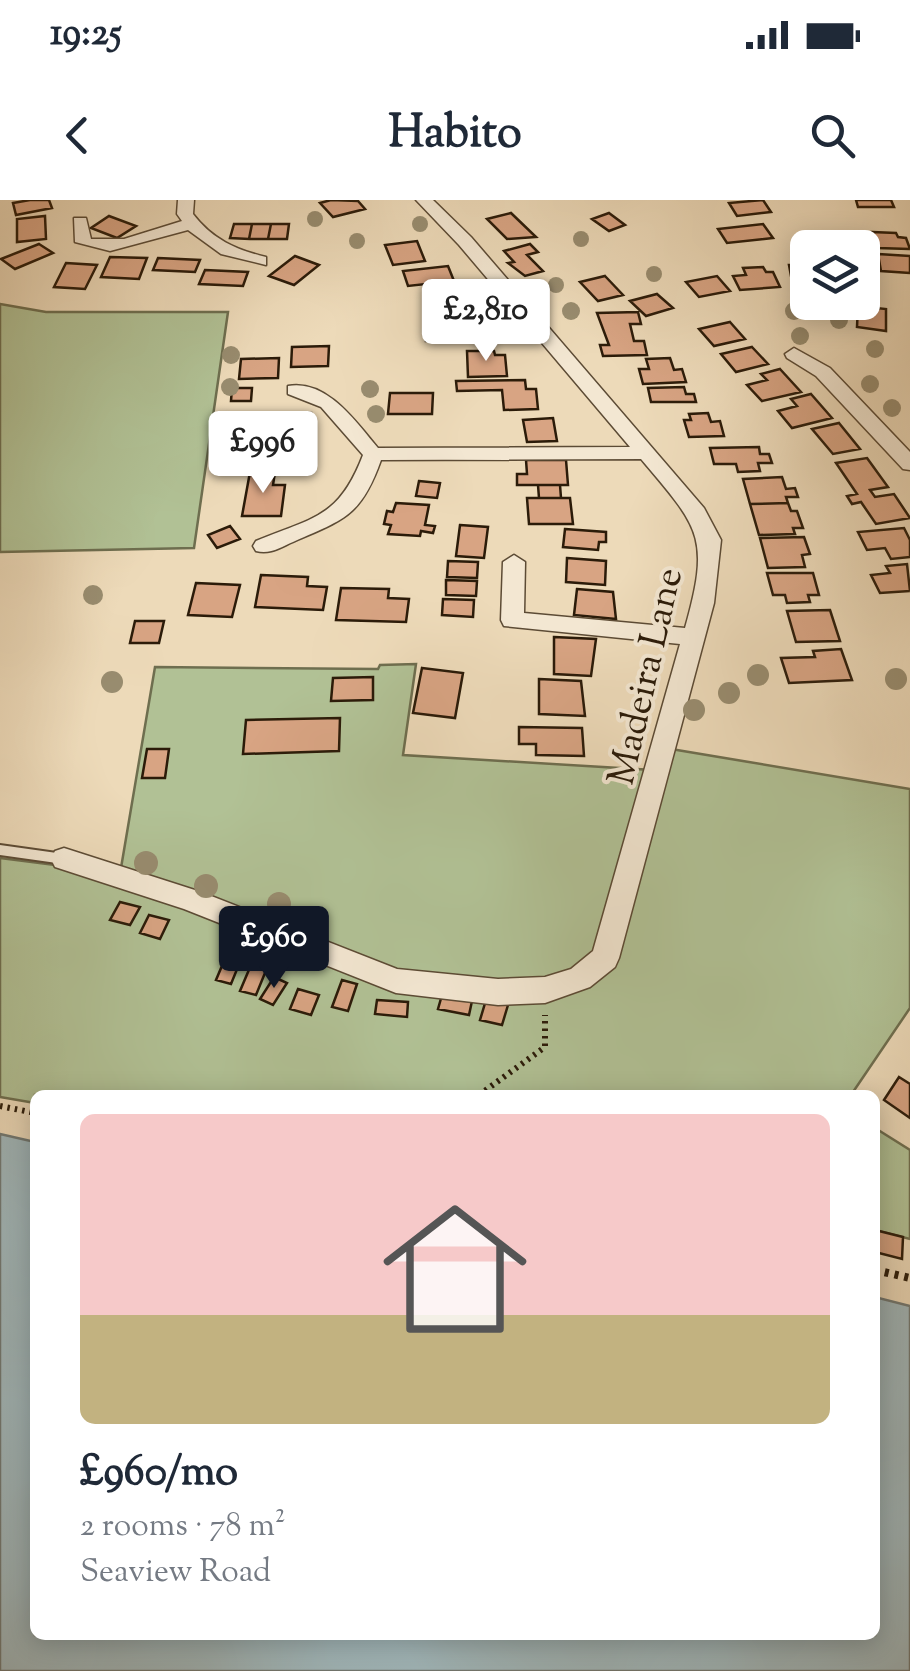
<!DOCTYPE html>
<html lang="en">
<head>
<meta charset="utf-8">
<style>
	:root { --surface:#fff; --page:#f6f6f7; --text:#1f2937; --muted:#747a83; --line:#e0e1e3; --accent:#111827 }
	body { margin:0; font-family:"Sorts Mill Goudy",serif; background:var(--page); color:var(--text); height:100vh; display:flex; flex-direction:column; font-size:38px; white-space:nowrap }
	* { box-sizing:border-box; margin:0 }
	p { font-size:32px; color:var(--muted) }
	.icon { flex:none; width:55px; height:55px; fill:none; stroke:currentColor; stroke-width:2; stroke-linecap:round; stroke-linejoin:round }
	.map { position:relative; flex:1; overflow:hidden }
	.panel { position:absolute; left:30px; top:890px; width:850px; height:550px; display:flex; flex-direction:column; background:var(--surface); border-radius:15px; box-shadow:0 5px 25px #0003 }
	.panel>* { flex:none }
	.buttons { position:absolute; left:790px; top:30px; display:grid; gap:20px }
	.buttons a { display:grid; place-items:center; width:90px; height:90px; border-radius:15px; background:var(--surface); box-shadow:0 5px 25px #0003; font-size:50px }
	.price { position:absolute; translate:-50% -85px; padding:0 22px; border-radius:10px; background:#fff; color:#222; font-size:32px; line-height:65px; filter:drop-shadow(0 2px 5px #0008) }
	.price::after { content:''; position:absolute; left:50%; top:60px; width:30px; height:22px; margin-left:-15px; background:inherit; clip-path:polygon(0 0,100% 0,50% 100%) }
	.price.current { background:var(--accent); color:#fff }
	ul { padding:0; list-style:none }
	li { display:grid; align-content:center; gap:20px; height:530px; padding:0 50px }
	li+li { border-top:2px solid var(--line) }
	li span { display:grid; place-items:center; height:310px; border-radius:15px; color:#555 }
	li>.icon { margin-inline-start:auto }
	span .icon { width:180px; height:180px; fill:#fffc; stroke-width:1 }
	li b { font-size:42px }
	.status { display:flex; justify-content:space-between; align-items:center; height:70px; padding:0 50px; background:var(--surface); direction:ltr }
	.status svg { height:28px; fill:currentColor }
	header { display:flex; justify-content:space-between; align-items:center; height:130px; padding:0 50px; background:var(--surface); font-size:45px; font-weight:700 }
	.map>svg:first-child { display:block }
</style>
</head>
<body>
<div class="status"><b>19:25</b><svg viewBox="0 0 49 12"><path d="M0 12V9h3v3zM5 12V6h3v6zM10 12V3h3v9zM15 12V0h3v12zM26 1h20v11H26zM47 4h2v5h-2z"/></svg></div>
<header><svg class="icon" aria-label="back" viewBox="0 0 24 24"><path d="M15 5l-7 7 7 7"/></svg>Habito<svg class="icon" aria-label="search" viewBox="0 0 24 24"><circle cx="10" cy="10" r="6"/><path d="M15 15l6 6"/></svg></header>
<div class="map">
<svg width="910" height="1471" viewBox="0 0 910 1471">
	<rect width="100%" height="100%" fill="#eddab9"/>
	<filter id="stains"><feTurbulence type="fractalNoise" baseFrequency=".002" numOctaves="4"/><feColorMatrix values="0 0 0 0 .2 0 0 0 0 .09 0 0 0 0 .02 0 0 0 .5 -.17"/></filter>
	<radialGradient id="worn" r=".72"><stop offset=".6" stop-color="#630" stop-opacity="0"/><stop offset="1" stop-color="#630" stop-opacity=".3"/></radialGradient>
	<!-- green -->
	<path fill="#b1c195" stroke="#6e6e4f" stroke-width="2.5" d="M0 104 46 112H228L194 348 0 352Z
		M416 464 403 555 652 570 599 756 543 784 399 776 121 668 155 467 378 469 380 465Z
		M671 549 910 589V808L851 895H35V903L0 897V658L63 666 189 704 395 786 583 783Z
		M875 928 910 950V1039L875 1030Z"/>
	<!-- water -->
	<path fill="#a0b7bb" stroke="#717974" stroke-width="2.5" d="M0 934 35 942V1435H875V1097L910 1106V1471H0Z"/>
	<!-- building -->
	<path fill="#d8a483" stroke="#2b1b09" stroke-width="2.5" d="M30 0H49L52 8 16 15 13 3Z
		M331 0 358 1 365 9 333 17 320 3Z
		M763 0 771 12 737 16 729 3Z
		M856 0H891L894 7H858Z
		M511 13 536 37 507 39 487 19Z
		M609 13 625 25 609 31 592 19Z
		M45 16 46 39 17 42V19Z
		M109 16 136 26 117 38 91 28Z
		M234 24H252L249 39 230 38Z
		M252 24H271L268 39H249Z
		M271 24H289L287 39H268Z
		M763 24 773 38 727 43 718 29Z
		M872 32 896 33 898 37 906 38 910 49 877 48Z
		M417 41 425 61 393 65 385 45Z
		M39 44 53 53 15 69 1 59Z
		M530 44 538 52 527 55 543 71 525 76 508 63 514 62 504 51Z
		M878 54 910 56V73L881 71Z
		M295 56 319 65 294 85 269 76Z
		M110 57 147 58 139 79 101 77Z
		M158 58 200 60 195 72 153 70Z
		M66 63 97 65 85 89 54 87Z
		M789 65 808 66V87H802L799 76H791Z
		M448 66 454 81 408 86 403 71Z
		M763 67 766 72H773L780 87 740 90 733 76 746 75 743 68Z
		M205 70 248 72 243 86 199 84Z
		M605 76 623 95 598 101 580 82Z
		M717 76 730 91 699 97 686 82Z
		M470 85 471 90H463L466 103 428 105 425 88Z
		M657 94 673 108 646 116 630 101Z
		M858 106 886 109V131L857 127Z
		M638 112 641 124H630L634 141H644L647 155 603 156 600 145H609L597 113Z
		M438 118H493V126H479L480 138 426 141V129H438Z
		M730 122 745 139 714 146 699 129Z
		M329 146 328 166 291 167 292 147Z
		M752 147 768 164 736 172 721 154Z
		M467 151H494L495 155H505L507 176 468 177Z
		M279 158 278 178 239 179 241 159Z
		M670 158 674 170 682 169 686 182 643 184 639 169H649L646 159Z
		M780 169 801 192 762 201 747 185 767 180 761 174Z
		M525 180 526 189H536L538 209 504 210 502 190 457 191 456 181Z
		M684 187 686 194H694L696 202H651L648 188Z
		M232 188H252L251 201H231Z
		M390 193H433L432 214H388Z
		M811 194 832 218 792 228 778 211 797 206 791 199Z
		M311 213 309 239H297L295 257 263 258 268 214Z
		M708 213 711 222 720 221 724 236 689 237 684 220H691L689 214Z
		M553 218 557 241 527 242 523 220Z
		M839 223 860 249 833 254 812 229Z
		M759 247 760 254H769L772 263H758L760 271 738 272 736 264H714L710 248Z
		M867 258 888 287 870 290 875 297 894 294 910 318 876 324 861 302 852 304 847 296 857 294 836 263Z
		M526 260H566L568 285H517V274H527Z
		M250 272H275L273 285H285L281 316H242Z
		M782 277 786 289 795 288 798 297H786L788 303 750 304 743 279Z
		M419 281 440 283 437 298 416 296Z
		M538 285H560L561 298H539Z
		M527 298H570L573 324H529Z
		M396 303 429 305 425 325 435 326 433 333 421 331 420 336 388 334 391 325 384 324 387 311 393 312Z
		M788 303 791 311H797L803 328H793L795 334 759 335 750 304Z
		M460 325 488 327 484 358 456 356Z
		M230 326 240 339 217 348 208 335Z
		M904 328 910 340V357L891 359 885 348 867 350 858 332Z
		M565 329 606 332V342H599L598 350 563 347Z
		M804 337 810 354 802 355 805 367 768 368 760 338Z
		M567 358 606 361 605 385 566 382Z
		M448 361 478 362 477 378 447 377Z
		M907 364 910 391 880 393 871 375 890 373 886 366Z
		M767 373H813L819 395H808L810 402 787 403 785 395H773Z
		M261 375 308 377 307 386 327 387 323 410 255 407Z
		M446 380 477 381 476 396 446 395Z
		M196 383 240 385 232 417 188 415Z
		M341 388 389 389 388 398 409 399 406 422 336 420Z
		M577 389 613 392 616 419 574 415Z
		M443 399 474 400 473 417 442 415Z
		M830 410 840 441 796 442 787 411Z
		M135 421H164L159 443H130Z
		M554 437 596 439 591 476 554 474Z
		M841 449 852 480 789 483 781 458 815 457 813 451Z
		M422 468 463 473 455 518 413 513Z
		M373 477V500L331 501 333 478Z
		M539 479 581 481 585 516 539 514Z
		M340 518 339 551 243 554 246 520Z
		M519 527 582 528 584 556 536 555V544H519Z
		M147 549H169L165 578H142Z
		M120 702 140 707 130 725 110 720Z
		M149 715 169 720 160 739 140 733Z
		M227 754 242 757 231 784 216 780Z
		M251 765 267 768 256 795 240 791Z
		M274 777 287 783 273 805 260 799Z
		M342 780 357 784 348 811 332 807Z
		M298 789 319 795 311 815 290 809Z
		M442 795 472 801 469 815 438 809Z
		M377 800 408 802 407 817 375 814Z
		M486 800 508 805 502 825 480 820Z
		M899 877 910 884V918L884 900Z
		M875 1030 903 1037 902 1059 875 1052Z"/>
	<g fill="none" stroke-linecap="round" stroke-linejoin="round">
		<defs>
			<path id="service" d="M0 645 64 654 69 655 71 659 69 663 64 664 0 655Z"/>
			<path id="minor" d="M178 0H194L193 14C212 39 236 50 266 57V65L221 54 188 30 110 51 75 42 74 18H86L91 39H124L182 21 177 14Z
				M416 0H433L471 37 704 308 721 340 714 403 619 758 615 767 590 787 545 803 498 805 396 793 184 709 55 667 51 659 55 651 64 648 201 692 397 769 498 779 545 777 571 769 593 751 680 444 504 426 501 420 503 362 514 355 525 362 524 413 685 428C711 336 699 328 641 259L381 260C361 316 345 319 293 342 281 347 270 355 256 351L253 346 256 341C314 317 339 318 363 255L321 207 288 194V186C327 179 356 222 378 248L630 247 459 45Z
				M794 148 830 168 910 252V270L903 269 816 176 787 158 785 154Z"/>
		</defs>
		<!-- service casing -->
		<use href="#service" stroke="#5c4b35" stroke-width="4"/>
		<!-- minor casing -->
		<use href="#minor" stroke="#5c4b35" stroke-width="3"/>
		<!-- path-far1 -->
		<path stroke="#2b1b09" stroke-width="6" stroke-dasharray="2.5 5" stroke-linecap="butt" d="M479 895 545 847V815
			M0 906 35 913"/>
		<!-- path -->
		<path stroke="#2b1b09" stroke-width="8" stroke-dasharray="4 6" stroke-linecap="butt" d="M875 1070 910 1078"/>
		<!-- service -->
		<use href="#service" fill="#f3e7d2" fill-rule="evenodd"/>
		<!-- minor -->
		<use href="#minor" fill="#f3e7d2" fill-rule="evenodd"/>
	</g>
	<!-- trees -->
	<g fill="#988c6f">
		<circle cx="315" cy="19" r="8"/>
		<circle cx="420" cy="24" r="8"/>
		<circle cx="581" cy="39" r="8"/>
		<circle cx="357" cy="41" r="8"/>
		<circle cx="654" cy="74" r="8"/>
		<circle cx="556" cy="85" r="8"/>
		<circle cx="571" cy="111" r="9"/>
		<circle cx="794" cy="111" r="9"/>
		<circle cx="839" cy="120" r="9"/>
		<circle cx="800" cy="136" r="9"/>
		<circle cx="875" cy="149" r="9"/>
		<circle cx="231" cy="155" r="9"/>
		<circle cx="870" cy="184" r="9"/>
		<circle cx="230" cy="187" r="9"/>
		<circle cx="370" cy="189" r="9"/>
		<circle cx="892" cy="208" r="9"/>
		<circle cx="376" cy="214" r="9"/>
		<circle cx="93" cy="395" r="10"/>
		<circle cx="758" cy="475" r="11"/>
		<circle cx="896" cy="479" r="11"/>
		<circle cx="112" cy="482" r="11"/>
		<circle cx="729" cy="493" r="11"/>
		<circle cx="694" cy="510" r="11"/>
		<circle cx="146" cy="663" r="12"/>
		<circle cx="206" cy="686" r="12"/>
		<circle cx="279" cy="704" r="12"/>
	</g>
	<g text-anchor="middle" stroke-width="8" stroke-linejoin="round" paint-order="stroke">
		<!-- street labels -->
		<g font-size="38" fill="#2b1b09" stroke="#f3e7d2">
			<text transform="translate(644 476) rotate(-77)" y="13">Madeira Lane</text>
		</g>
	</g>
	<rect width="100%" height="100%" filter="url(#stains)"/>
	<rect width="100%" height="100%" fill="url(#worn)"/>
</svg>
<div class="buttons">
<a><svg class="icon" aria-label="layers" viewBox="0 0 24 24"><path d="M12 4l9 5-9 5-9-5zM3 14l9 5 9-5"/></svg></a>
</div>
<b class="price" style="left:486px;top:164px">£2,810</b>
<b class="price" style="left:263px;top:296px">£996</b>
<b class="price current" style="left:274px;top:791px">£960</b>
<section class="panel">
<ul>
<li><span style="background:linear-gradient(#f6c9c9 65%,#c2b280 0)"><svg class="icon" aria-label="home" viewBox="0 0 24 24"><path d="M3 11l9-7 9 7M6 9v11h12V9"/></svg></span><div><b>£960/mo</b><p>2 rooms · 78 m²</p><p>Seaview Road</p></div></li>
</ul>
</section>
</div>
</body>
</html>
